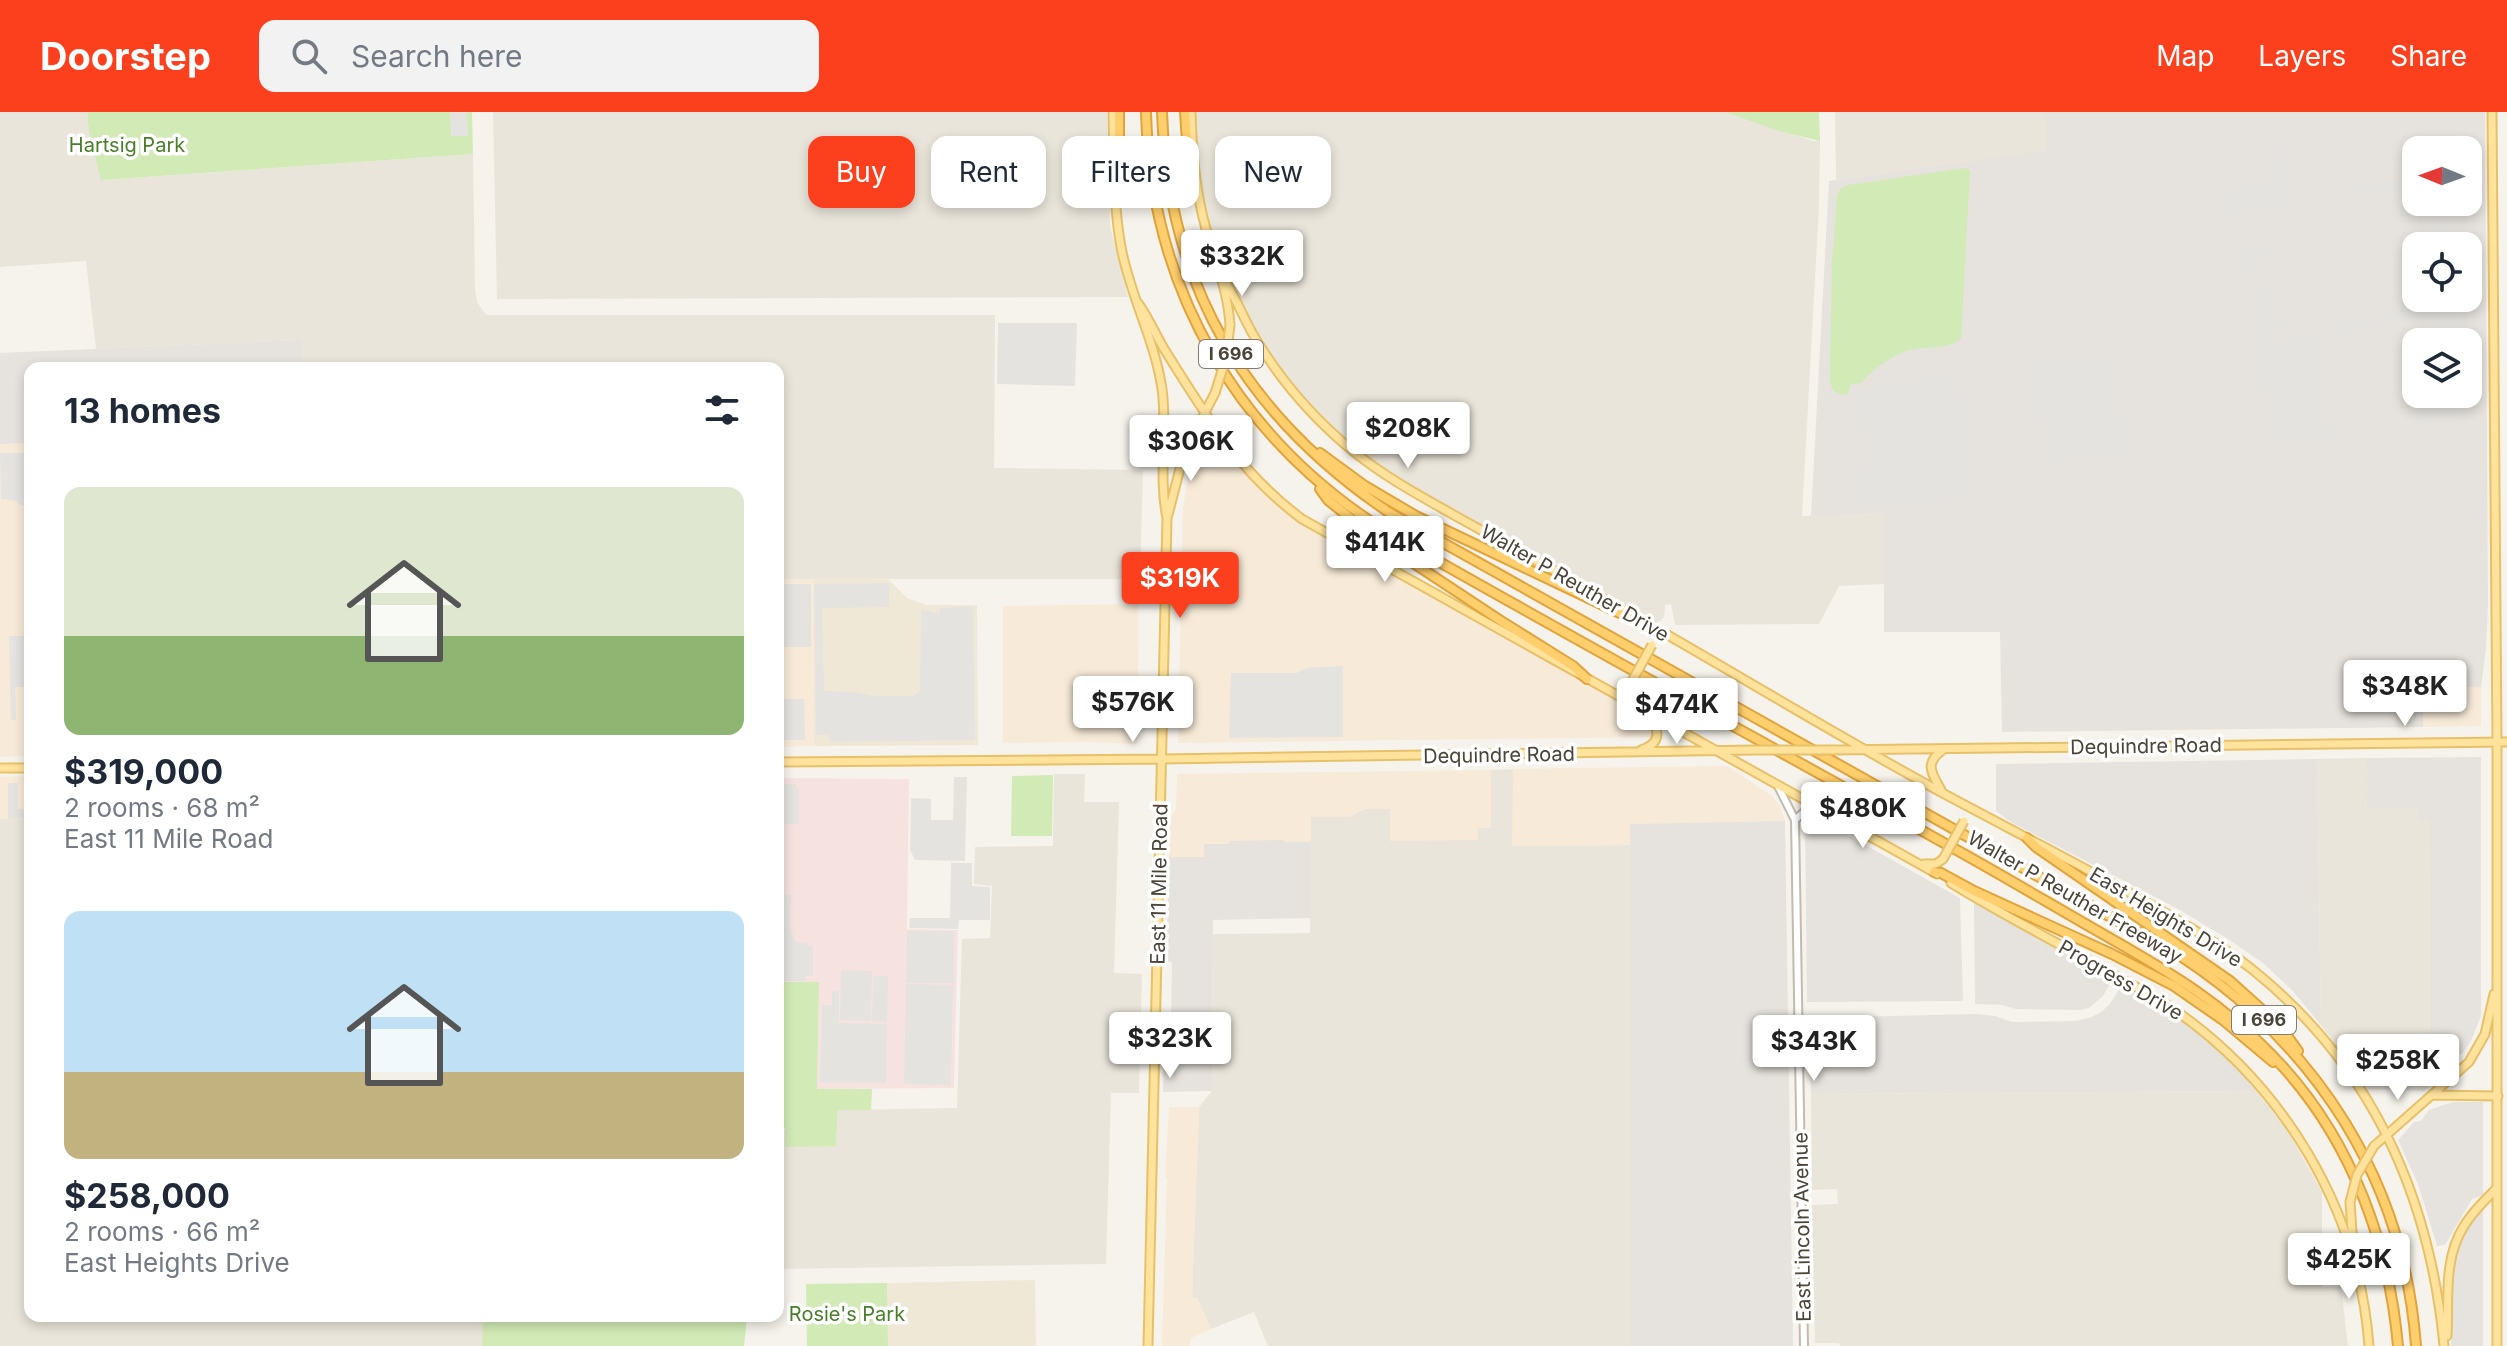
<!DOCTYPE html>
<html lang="en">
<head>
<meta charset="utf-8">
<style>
	:root { --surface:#fff; --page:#f2f2f3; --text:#1f2937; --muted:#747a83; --accent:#fc3f1d }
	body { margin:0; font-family:Inter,sans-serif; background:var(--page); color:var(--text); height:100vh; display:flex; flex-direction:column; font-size:30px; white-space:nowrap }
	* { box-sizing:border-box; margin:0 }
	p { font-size:26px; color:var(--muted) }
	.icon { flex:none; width:44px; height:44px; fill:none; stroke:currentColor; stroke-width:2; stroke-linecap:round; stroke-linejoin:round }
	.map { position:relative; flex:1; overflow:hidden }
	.details { position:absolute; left:24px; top:250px; width:760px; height:960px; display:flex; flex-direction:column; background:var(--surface); border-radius:16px; box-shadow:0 4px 12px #0003 }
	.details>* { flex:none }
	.top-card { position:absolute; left:808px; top:24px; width:760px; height:72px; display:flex; gap:16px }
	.needle { width:52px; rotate:271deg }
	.buttons { position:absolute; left:2402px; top:24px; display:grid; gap:16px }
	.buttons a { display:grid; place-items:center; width:80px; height:80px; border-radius:16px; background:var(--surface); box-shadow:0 4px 12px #0003; font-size:40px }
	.price { position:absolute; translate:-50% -68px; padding:0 18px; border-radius:8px; background:#fff; color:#222; font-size:26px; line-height:52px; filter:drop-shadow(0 2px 4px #0008) }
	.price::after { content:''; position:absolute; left:50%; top:48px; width:24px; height:18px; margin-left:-12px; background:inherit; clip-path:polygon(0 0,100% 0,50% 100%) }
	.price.selected { background:var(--accent); color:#fff }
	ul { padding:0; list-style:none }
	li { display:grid; align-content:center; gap:16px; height:424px; padding:0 40px }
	li span { display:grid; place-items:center; height:248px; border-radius:16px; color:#555 }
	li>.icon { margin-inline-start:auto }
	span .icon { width:144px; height:144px; fill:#fffc; stroke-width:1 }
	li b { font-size:34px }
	h2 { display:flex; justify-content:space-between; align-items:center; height:96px; padding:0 40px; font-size:34px }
	.pill { padding:0 28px; border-radius:16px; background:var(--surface); box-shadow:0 4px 12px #0003; font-size:28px; line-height:72px }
	.pill.selected { background:var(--accent); color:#fff }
	header { display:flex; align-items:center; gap:48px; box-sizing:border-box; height:112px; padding:0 40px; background:var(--accent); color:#fff }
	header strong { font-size:38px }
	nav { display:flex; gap:44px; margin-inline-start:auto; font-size:28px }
	.search { width:560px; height:72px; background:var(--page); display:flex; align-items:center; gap:20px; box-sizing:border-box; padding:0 28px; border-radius:16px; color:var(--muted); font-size:30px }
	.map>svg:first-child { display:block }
</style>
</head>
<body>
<header>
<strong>Doorstep</strong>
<div class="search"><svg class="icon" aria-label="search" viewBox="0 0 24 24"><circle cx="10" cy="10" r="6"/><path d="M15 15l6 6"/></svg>Search here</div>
<nav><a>Map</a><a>Layers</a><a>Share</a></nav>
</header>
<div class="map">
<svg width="2507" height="1234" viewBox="0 0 2507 1234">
	<rect width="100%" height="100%" fill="#f6f3ec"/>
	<!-- residential -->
	<path fill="#eae5da" d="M0 0H87L89 20 102 68 473 42 475 177 477 190 486 203H995L994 356 1143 358 1140 467H778V256H301L300 228 96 237 86 149 0 155Z
		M493 0H1107L1110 114 1128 185 497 187Z
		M1194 0H1726L1813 29H1820L1819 94 1802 404 1884 401V472L1839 474 1819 512 1675 513 1671 492 1665 493 1664 505 1660 509 1653 510 1397 366 1352 335 1303 287 1273 248 1251 214 1224 160 1209 113 1197 49Z
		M1835 0H2047L2048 38 1836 68Z
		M2366 646 2367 696 2419 697 2429 709 2430 973 2424 979 2367 977 2321 913 2317 647Z
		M1513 657V734L1630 733V1234H1268L1254 1200 1211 1217 1197 1186H1192L1199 995 1212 979 1213 822 1310 821 1311 705H1349L1364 697 1390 696 1477 728 1478 716 1491 715V658Z
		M1054 662H1085L1084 690H1119L1114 861 1142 862 1139 981H1111L1106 1152 778 1157V1015L836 1033 838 998 957 996 962 827 990 826 992 774 974 772 975 735 1053 734Z
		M0 707H30V1204H483L482 1234H0Z
		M2256 979 2288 1019 2322 1080V1175H2341L2348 1234H1840L1839 1231H1815L1812 1093 1838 1092 1837 1077 1812 1078 1811 982Z"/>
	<!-- commercial -->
	<path fill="#f7ead8" d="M1208 323 1218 328 1259 376 1283 397 1308 415 1638 600 1650 611 1653 625 1178 631 1183 396 1193 339 1200 325Z
		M30 331V644L0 645V332Z
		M778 467H814V634L778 635Z
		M1139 492 1137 632 1087 630 1003 631V494Z
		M2481 575V614L2423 615V577Z
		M1727 654 1772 684 1780 694 1785 709 1630 712V733L1512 734 1513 657Z
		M1491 658V716H1478V728L1390 729V697H1365L1349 705H1311V730L1229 732 1204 745H1169L1170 706 1176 697 1177 662Z
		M30 664V707H0V665Z
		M1169 995H1199L1192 1185 1197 1186 1211 1217 1191 1226 1190 1234H1162L1167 1066 1165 1065Z"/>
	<!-- industrial -->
	<path fill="#e6e2dd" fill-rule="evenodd" d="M2047 0H2485L2488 491 2486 537 2481 575 2423 577V615L2002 620 2000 520H1884V401L1811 404 1829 69 2047 38ZM2416 38H2468V90H2416ZM2416 134H2468V186H2416ZM2416 230H2468V282H2416Z
		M301 228V256H30V331L0 332V241Z
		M2481 645V904L2471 929 2462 942H2430L2429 709H2418V697H2367L2366 646Z
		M2317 647 2321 913 2292 878 2263 851 2228 827 2180 798 2011 710 1996 699V652Z
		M1810 702 1960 786 1963 889 1807 890 1805 708Z
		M1785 709 1793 1234H1630V712Z
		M1283 728 1284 730H1311V806L1213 808 1212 979 1163 980 1164 913H1171L1172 850 1166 849 1169 745H1204V732H1229L1230 729Z
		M1974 789 2113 866 2103 884 2089 896 2080 898 2016 897 2002 893 1975 892Z
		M2122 873 2155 890 2206 926 2228 945 2256 979 1811 982 1808 906 1976 902 1995 904 2012 910 2076 909 2092 905 2101 900 2109 893Z
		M2453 990H2483V1083L2472 1087 2445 1133 2437 1134 2418 1072 2398 1028 2414 1010 2421 1009 2429 998Z
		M2483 1095V1234H2451L2454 1145 2464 1120Z"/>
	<!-- education -->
	<path fill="#efe8d6" d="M887 466 907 486 926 493H977L978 633 814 634V467Z
		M1035 1168 1036 1234H888L887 1171Z"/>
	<!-- medical -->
	<path fill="#f6e3e0" d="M778 666 909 667 907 817 958 818 954 976 817 977 819 871 778 870Z"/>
	<!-- green -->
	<path fill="#d2eab5" d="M87 0H472L473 42 101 68 89 20Z
		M1725 0H1819L1820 29 1779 19Z
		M1964 56 1970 58 1961 227C1945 239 1928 233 1910 238 1896 241 1869 259 1862 271L1851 272 1847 283C1834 281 1831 279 1830 266L1832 151 1837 84 1840 77 1848 73Z
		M1053 663 1052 724H1011L1012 664Z
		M778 870H819L817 977H872L871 998H838L836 1034 785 1035V1016L778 1015Z
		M887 1171 888 1234H807L806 1172Z
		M483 1204H747L744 1234H482Z"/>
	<!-- parking -->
	<path fill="#e5e3e0" d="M450 0H467L468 24H451Z
		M2283 12 2294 93 2273 96 2262 94V99L2217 105 2213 79 2263 72V59L2257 16Z
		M2413 60H2416V78L2412 74 2397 76 2396 81 2343 87 2342 76 2413 67Z
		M2453 106 2457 134H2423L2420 109Z
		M2253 132 2257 134 2273 132 2279 172 2264 174 2259 140H2254L2260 177 2264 179 2280 177 2286 221 2272 223 2271 227 2320 222 2334 326 2283 333 2272 339 2265 332 2239 134Z
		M2462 192 2466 227 2459 230H2440L2438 219 2435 218 2434 202H2432V207L2358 217 2349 220 2350 225 2332 227V210Z
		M998 211H1077L1075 274 997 272Z
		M2113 241 2133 341 2048 353 2041 349 2027 252Z
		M2416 242V282H2466L2467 301H2462V304L2416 311 2413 291 2410 287 2406 243Z
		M1963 262 1981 384 1897 396 1859 397 1855 370 1859 357V321L1853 277Z
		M0 341H30V396L18 392 17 389 1 387Z
		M889 471V495L822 496 824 579 857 580 872 584H912L918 581 920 578 921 497 939 502 940 496 973 495 975 628 830 630 829 623H816L814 472Z
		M778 472H811V535H778Z
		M9 524H30V575H15L16 608H11Z
		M1343 554V625L1229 626 1231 561H1297L1306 556Z
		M778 587H804L805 628H778Z
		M954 665H967L965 749 915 748 910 738 911 686 931 687V708H953Z
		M8 671H18V697H26L25 706 8 707Z
		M778 672H796V677H799V712H778Z
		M951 751H972V774L990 775V808H959L958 817 909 816 910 806H950Z
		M778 783H791L790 816 796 830 808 831V834H813V864H806V869H778Z
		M907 819H954V871H906Z
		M841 858 872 859 871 909 840 908Z
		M873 864H888L887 910 872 909Z
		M906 872 953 873 951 973 904 972Z
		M832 879H839V911L887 912 886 971 820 970 822 893H832Z
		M2453 1086H2468L2466 1093 2445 1132H2438L2430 1108H2453Z"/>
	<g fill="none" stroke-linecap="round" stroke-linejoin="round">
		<defs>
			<path id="minor" d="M1778 674 1795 708 1804 1234
				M1795 708 1805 699 1816 694"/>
			<path id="major" d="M1113 0C1114 45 1113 91 1121 135 1130 184 1155 228 1162 277 1168 319 1158 364 1167 406L1148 1234
				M1191 0C1192 40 1195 78 1206 117 1215 149 1228 179 1230 213
				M2492 0 2497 630V1234
				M1221 164C1235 182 1242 204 1254 224 1280 268 1314 307 1353 339 1386 366 1424 386 1461 407 1508 433 1556 459 1603 486 1719 551 1833 622 1950 685 2010 717 2070 748 2130 781 2172 805 2215 828 2253 858 2372 954 2430 1085 2444 1234
				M1138 191C1149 206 1156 224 1166 240 1207 305 1239 360 1302 407L1937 762
				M1192 324 1208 320 1220 325
				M1168 403 1184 341 1215 281
				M1641 638C1662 631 1660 618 1648 602
				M1833 638 2507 630
				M778 650 1163 647 1755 638
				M0 656H30
				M1942 680C1933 662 1922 652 1944 637
				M1924 752H1936L1943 747
				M1951 771C2003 803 2058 831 2111 861 2130 872 2151 882 2169 894 2283 971 2359 1097 2369 1234
				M2432 983 2498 984
				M2374 1034 2469 950 2485 922 2494 882
				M2350 1090 2353 1134
				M2447 1224C2449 1187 2443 1147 2464 1114 2473 1099 2485 1088 2497 1076"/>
			<path id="highway" d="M1146 0C1151 178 1238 328 1390 422 1576 528 1765 631 1953 736 2000 762 2047 790 2094 817 2168 859 2226 892 2284 956 2353 1033 2389 1133 2398 1234
				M1162 0C1168 175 1246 304 1390 401L2182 845C2318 935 2404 1069 2416 1234
				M1185 0 1187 29 1191 35
				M1115 56 1119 45V0
				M1320 341 1365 374 1416 404 1624 503 1634 505
				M1320 377 1328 388 1371 423 1501 509 1573 554 1587 567
				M2027 726 2036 735 2230 869 2280 914 2298 939
				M1934 760 1941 761 1974 779 2112 842 2174 874 2223 908 2273 950"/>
		</defs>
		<!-- minor casing -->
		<use href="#minor" stroke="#c2bbae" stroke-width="10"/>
		<!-- major casing -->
		<use href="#major" stroke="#e6c16a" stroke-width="11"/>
		<!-- highway casing -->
		<use href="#highway" stroke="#e0a43c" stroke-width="12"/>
		<!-- minor -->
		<use href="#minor" stroke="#fff" stroke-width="6"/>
		<!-- major -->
		<use href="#major" stroke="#ffe39c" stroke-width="7"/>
		<!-- highway -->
		<use href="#highway" stroke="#ffcf6e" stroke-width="8"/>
		<defs>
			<path id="major-bridge" d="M1215 281 1226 246 1230 213
				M1631 571 1652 533
				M1755 638H1833
				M1943 747 1964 709
				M2350 1090 2357 1063 2374 1034"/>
		</defs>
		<!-- major-bridge casing -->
		<use href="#major-bridge" stroke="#e6c16a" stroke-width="11" stroke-linecap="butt"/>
		<!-- major-bridge -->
		<use href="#major-bridge" stroke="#ffe39c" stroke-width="7"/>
	</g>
	<g text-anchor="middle" stroke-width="7" stroke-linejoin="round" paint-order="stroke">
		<!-- shield labels -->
		<g fill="#fff" stroke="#817c74" stroke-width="2">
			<rect x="1199" y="228" width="64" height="28" rx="6"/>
			<rect x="2232" y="894" width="64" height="28" rx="6"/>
		</g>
		<g font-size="18" font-weight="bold" fill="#4b4439">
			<text x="1231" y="248">I 696</text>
			<text x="2264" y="914">I 696</text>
		</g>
		<!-- park labels -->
		<g font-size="20" fill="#4a7f2a" stroke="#fff">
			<text x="127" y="40">Hartsig Park</text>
			<text x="847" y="1209">Rosie's Park</text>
		</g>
		<!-- street labels -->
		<g font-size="20" fill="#4b4439" stroke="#fff">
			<text transform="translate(1575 471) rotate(30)" y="7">Walter P Reuther Drive</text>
			<text transform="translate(2146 634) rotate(-1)" y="7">Dequindre Road</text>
			<text transform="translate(1499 643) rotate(-1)" y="7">Dequindre Road</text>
			<text transform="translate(1159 772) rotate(-89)" y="7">East 11 Mile Road</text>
			<text transform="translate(2075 785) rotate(30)" y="7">Walter P Reuther Freeway</text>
			<text transform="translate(2166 805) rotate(31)" y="7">East Heights Drive</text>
			<text transform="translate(2121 868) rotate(30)" y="7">Progress Drive</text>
			<text transform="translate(1802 1115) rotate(-91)" y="7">East Lincoln Avenue</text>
		</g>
	</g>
</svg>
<div class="buttons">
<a><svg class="needle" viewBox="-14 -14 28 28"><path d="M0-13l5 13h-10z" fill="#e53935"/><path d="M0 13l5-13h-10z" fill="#747a83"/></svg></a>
<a><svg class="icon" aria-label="locate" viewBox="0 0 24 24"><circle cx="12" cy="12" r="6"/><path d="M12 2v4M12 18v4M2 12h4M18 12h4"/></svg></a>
<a><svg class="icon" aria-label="layers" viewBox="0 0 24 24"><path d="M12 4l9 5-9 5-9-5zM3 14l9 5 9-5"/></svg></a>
</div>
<b class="price" style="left:1242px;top:186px">$332K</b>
<b class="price" style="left:1408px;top:358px">$208K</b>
<b class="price" style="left:1191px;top:371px">$306K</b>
<b class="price" style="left:1385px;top:472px">$414K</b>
<b class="price selected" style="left:1180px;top:508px">$319K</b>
<b class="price" style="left:2405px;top:616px">$348K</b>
<b class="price" style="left:1133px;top:632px">$576K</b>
<b class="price" style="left:1677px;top:634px">$474K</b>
<b class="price" style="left:1863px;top:738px">$480K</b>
<b class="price" style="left:1170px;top:968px">$323K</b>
<b class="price" style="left:1814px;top:971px">$343K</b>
<b class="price" style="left:2398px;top:990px">$258K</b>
<b class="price" style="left:2349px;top:1189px">$425K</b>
<div class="top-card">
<a class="pill selected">Buy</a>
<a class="pill">Rent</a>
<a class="pill">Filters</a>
<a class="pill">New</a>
</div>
<section class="details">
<h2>13 homes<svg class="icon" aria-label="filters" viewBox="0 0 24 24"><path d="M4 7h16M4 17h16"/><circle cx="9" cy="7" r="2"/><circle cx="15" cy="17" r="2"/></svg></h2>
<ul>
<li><span style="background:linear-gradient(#dfe7d0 60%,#8fb573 0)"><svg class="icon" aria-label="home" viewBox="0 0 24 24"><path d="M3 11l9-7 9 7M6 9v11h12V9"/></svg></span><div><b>$319,000</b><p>2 rooms · 68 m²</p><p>East 11 Mile Road</p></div></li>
<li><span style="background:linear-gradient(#bfe0f5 65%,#c2b280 0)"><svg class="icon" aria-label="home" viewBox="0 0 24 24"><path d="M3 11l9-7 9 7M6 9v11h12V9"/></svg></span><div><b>$258,000</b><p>2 rooms · 66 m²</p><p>East Heights Drive</p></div></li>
</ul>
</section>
</div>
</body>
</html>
